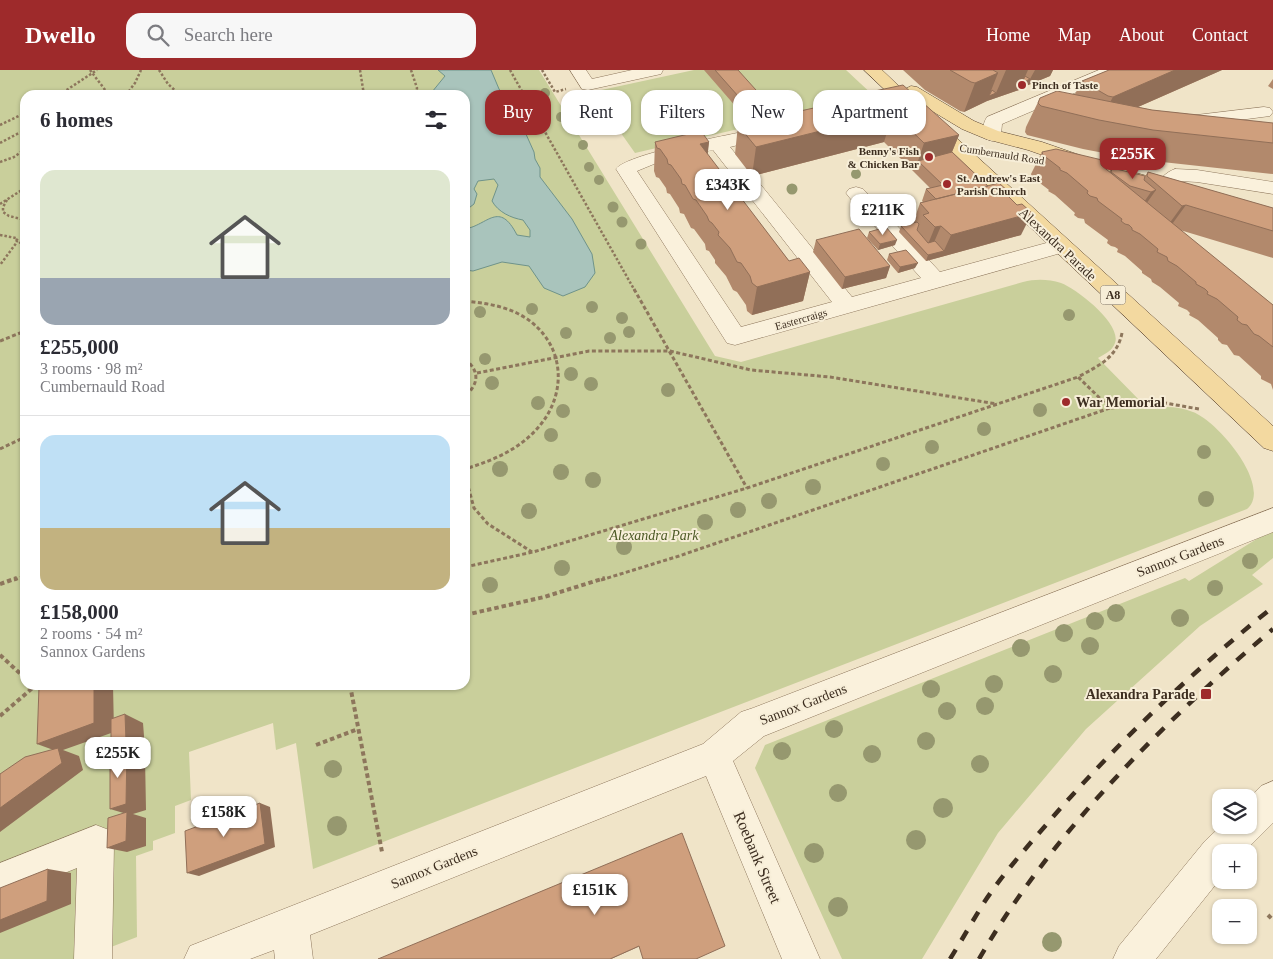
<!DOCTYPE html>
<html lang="en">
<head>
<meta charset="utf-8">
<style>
	:root { --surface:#fff; --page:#f7f7f7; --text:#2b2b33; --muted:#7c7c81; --line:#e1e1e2; --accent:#9e2a2b }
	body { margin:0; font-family:"Times New Roman",serif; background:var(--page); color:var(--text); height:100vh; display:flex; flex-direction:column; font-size:19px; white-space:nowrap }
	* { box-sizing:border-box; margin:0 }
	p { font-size:16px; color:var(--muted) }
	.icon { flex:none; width:28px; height:28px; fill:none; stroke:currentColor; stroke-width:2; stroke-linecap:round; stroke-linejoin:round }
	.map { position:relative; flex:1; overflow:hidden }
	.details { position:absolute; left:20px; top:20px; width:450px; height:600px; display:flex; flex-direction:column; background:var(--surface); border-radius:15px; box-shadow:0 1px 4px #0004 }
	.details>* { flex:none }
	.banner { position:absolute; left:485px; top:20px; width:475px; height:45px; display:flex; gap:10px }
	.controls { position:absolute; left:1212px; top:719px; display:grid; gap:10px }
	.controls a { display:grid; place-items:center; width:45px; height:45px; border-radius:10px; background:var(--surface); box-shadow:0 1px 4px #0004; font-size:25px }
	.price { position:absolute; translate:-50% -42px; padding:0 11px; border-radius:10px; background:#fff; color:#222; font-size:16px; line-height:32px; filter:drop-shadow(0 1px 2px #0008) }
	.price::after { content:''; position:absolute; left:50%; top:30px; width:15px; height:11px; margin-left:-8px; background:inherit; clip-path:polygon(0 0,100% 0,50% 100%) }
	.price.active { background:var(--accent); color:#fff }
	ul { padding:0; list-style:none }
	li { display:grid; align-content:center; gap:10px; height:265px; padding:0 20px }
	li+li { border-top:1px solid var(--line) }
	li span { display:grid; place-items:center; height:155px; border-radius:15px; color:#555 }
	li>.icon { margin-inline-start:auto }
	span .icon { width:90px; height:90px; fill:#fffc; stroke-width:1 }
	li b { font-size:21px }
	h2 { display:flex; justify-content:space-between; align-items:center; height:60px; padding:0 20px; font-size:21px }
	.tag { padding:0 18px; border-radius:15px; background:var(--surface); box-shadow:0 1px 4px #0004; font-size:18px; line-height:45px }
	.tag.active { background:var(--accent); color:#fff }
	header { display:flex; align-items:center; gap:30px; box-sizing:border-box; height:70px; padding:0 25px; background:var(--accent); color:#fff }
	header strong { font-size:24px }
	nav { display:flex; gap:28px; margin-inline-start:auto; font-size:18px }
	.search { width:350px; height:45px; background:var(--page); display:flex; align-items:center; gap:12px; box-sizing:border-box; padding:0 18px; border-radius:15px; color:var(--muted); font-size:19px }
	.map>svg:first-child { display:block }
</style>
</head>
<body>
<header>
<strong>Dwello</strong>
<div class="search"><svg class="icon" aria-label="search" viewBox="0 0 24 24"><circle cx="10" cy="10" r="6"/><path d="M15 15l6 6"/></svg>Search here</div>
<nav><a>Home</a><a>Map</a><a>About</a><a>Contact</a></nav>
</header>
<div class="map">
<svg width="1273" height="889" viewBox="0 0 1273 889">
	<rect width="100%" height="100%" fill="#f0e4c8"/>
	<!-- green -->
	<path fill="#c9cf9b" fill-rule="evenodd" d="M0 0H539L715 286 741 292 1023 212C1035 209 1048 209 1061 213 1077 219 1122 254 1115 273 1112 281 1105 284 1098 288L1148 339C1163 336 1178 336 1193 342 1219 352 1273 417 1247 439L313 799 296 673 276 680 273 653 189 682 191 730 175 736V763L153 771V780L136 786 137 867 80 889H0ZM25 25H465V615H25Z
		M694 0H846L875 27 635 83 592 22Z
		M1273 459V488L1252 505 1263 514 1200 556 1086 659 998 763 922 889H842L755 698 765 675 1185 508 1189 511Z"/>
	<!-- water -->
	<path fill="#a9c4bc" stroke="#6f938a" d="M438 0H491L499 19 516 42 534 82 535 89 540 98V107L572 149 592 184 595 203 585 217 563 226 544 218 529 196 502 192 473 201 465 200V159C488 155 499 130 517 165L530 167V160L523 150C511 148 498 142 492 131L498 115 494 109 478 111 474 119 477 124 474 134 465 141V25H433L432 22 445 6Z"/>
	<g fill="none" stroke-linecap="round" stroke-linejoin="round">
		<defs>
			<path id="minor" d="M570 0H586L592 9 632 0H663L661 4 588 20 582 19Z
				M1099 0H1121L1119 4 1002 54 1001 65 998 69 992 71 986 69C981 63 983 53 987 47Z
				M1264 37 1270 38 1273 42 1270 46 1193 56 1185 59 1179 58 1176 54 1182 47 1188 46Z
				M773 56 779 57 782 61 779 65 730 77 852 227 921 208 849 127 846 123 849 119 856 117 863 119 940 202 1061 169 1068 171 1072 176 1068 181 735 275 727 273 616 99C627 83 748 61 773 56ZM713 80 832 232 741 257 637 101 654 94Z
				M1175 99 1197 100 1273 112V124L1197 112 1180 111C1173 119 1169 124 1157 121L1154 117C1160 109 1166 102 1175 99Z
				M1273 438V462L764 666 733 691 820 889H782L706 706 310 865 313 889H275L274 880 250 889H184L190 876 703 674 741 642 753 638Z
				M1273 711V753L1244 782H1221V808L1156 889H1113L1119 876 1205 771 1222 755H1249V728L1261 716Z
				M96 755 109 760 114 773 112 889H74L77 798 0 829V793Z"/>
			<path id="major" d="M864 0H882L903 20 911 16 917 17 974 51 998 61 1042 72 1108 95 1154 108 1157 112 1154 116 1147 118 1094 103 1028 80 986 69 962 59 917 32 1273 356V381L1264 378Z"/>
		</defs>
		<!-- minor casing -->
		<use href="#minor" stroke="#8d765c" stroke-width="1"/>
		<!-- major casing -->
		<use href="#major" stroke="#5b4430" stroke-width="1"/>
		<!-- path-far2 -->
		<path stroke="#8d765c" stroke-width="2.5" stroke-dasharray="2.5 2" stroke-linecap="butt" d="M90 0 109 25
			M159 0 168 14 180 25
			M360 0 364 25
			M411 0 417 18 416 25
			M510 0 635 221
			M542 0 555 22 566 19
			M59 25 97 0
			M126 25 135 13 141 0
			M0 55 25 43
			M0 73 19 63 25 62
			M0 92 14 87 25 79
			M7 130 3 137V142L9 146 25 150
			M0 134 25 118
			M0 165 16 168 17 172 0 195
			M16 169 25 177"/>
		<!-- path-far1 -->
		<path stroke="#8d765c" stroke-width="3" stroke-dasharray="4 2.5" stroke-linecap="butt" d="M634 219 747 418
			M465 231C485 233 506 236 524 247 566 273 569 326 535 361 516 381 491 391 465 399
			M1122 263C1117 288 1098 296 1078 307L1110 338 1165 333 1199 339
			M0 271 25 261
			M465 289C480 301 479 314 465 326
			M477 303 589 281H670L751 300 830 307 997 334
			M0 379 25 367
			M465 405 474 438 488 454 532 482
			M465 497 533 482 747 418 1078 307
			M14 510 25 506
			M601 510 679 486 1110 338"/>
		<!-- path -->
		<path stroke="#8d765c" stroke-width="4" stroke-dasharray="4.5 3" stroke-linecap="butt" d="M0 514 17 508
			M465 545 544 527 605 508
			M0 585 25 608
			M350 615 382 782
			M0 646 36 615
			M316 675 358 659
			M1268 845 1273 850"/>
		<!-- minor -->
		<use href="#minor" fill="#faf1dc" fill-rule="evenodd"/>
		<!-- major -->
		<use href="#major" fill="#f3d9a0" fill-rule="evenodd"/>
		<!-- rail -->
		<path stroke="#3d2e20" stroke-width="4.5" stroke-dasharray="11 11" stroke-linecap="butt" d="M950 889C962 870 973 850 985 831 1005 801 1029 775 1052 748 1119 671 1193 601 1273 537
			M979 889C1051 764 1163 652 1273 559"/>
	</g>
	<!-- trees -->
	<g fill="#96986f">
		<circle cx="545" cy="23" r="5"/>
		<circle cx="561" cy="47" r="5"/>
		<circle cx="583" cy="75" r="5"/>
		<circle cx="589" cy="97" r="5"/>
		<circle cx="856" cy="104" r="5"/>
		<circle cx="599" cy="110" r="5"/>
		<circle cx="792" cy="119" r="5.5"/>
		<circle cx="613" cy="137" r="5.5"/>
		<circle cx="857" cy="147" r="5.5"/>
		<circle cx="622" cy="152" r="5.5"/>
		<circle cx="641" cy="174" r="5.5"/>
		<circle cx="592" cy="237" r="6"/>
		<circle cx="532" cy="239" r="6"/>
		<circle cx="480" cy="242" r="6"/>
		<circle cx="1069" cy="245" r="6"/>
		<circle cx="622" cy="248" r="6"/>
		<circle cx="629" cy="262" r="6"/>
		<circle cx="566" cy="263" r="6"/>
		<circle cx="610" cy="268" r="6"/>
		<circle cx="485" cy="289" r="6"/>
		<circle cx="571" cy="304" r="7"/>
		<circle cx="492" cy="313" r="7"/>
		<circle cx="591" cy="314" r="7"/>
		<circle cx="668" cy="320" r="7"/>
		<circle cx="538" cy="333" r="7"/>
		<circle cx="1040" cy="340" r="7"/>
		<circle cx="563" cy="341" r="7"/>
		<circle cx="984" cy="359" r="7"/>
		<circle cx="551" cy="365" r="7"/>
		<circle cx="932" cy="377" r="7"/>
		<circle cx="1204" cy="382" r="7"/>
		<circle cx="883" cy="394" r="7"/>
		<circle cx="500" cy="399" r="8"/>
		<circle cx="561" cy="402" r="8"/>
		<circle cx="593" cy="410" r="8"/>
		<circle cx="813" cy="417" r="8"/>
		<circle cx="1206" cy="429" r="8"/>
		<circle cx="769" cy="431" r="8"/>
		<circle cx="738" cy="440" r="8"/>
		<circle cx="529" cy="441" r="8"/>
		<circle cx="705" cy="452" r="8"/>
		<circle cx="624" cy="477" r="8"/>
		<circle cx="1250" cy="491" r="8"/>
		<circle cx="562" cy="498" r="8"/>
		<circle cx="490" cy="515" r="8"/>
		<circle cx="1215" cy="518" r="8"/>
		<circle cx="1116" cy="543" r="9"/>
		<circle cx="1180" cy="548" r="9"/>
		<circle cx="1095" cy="551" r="9"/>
		<circle cx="1064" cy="563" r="9"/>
		<circle cx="1090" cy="576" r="9"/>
		<circle cx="1021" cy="578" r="9"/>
		<circle cx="1053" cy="604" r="9"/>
		<circle cx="994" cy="614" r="9"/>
		<circle cx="931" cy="619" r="9"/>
		<circle cx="985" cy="636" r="9"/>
		<circle cx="947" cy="641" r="9"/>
		<circle cx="834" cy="659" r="9"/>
		<circle cx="926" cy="671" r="9"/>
		<circle cx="782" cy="681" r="9"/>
		<circle cx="872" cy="684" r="9"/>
		<circle cx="980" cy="694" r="9"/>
		<circle cx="333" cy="699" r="9"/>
		<circle cx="838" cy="723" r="9"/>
		<circle cx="943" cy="738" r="10"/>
		<circle cx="337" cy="756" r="10"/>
		<circle cx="916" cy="770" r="10"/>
		<circle cx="814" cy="783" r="10"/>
		<circle cx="838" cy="837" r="10"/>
		<circle cx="1052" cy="872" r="10"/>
	</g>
	<!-- wall -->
	<path fill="#b2896c" d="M704 0H738L773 48 867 26 959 65 952 82 988 116 1008 125 1021 165 926 191 899 162 901 156 913 153 920 133 923 132 922 131 926 119 930 118 884 72 752 106 735 84 738 55 750 53Z
		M903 0H1053L1050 6 1021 18 1020 17 1019 20 987 31 964 42 960 41 925 20Z
		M1109 0H1222L1138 37 1152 40 1273 53V104L1135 89 1083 79 1027 65 1025 62 1026 57 1040 28 1075 24 1082 11Z
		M1273 9V19L1268 16Z
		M655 72H709L707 84 789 191 810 202 803 231 752 245 747 241 746 235 737 222 733 220 726 206 715 193V190L709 181 706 180 705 174 694 159 691 158 684 144 680 143 679 138 670 124 667 123 666 118 659 108 656 107 654 101Z
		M1042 82 1101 95 1109 102 1112 98 1145 106 1148 102 1273 138V188L1180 160 1273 235V320L1271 314 1261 309V306L1239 286 1234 285 1227 275 1222 274 1218 270V268L1198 250 1189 245 1190 243 1187 240 1178 236 1179 233 1160 217 1152 212 1151 209 1142 203V201L1125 186 1117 182 1118 179 1115 177 1111 176 1107 173 1108 170 1085 153 1084 149 1078 148 1074 145 1075 143 1055 125 1048 121 1049 120 1032 107 1031 104Z
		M869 162 895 175 878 180 867 168Z
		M816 170 890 196 886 208 842 219 813 182Z
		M889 184 915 198 898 203 887 190Z"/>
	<!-- shaded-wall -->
	<path fill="#916f58" d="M1006 0H1028L1019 20 987 31 989 26 996 23Z
		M1035 0H1053L1050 6 1021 18 1024 12 1030 9Z
		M1175 0H1222L1106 51 1100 50 1113 27Z
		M998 3 987 31 964 42 975 13Z
		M774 40 772 51 752 56 754 44Z
		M893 43 884 72 752 106 756 77Z
		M959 65 947 94 918 91 924 73Z
		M709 72 706 101 700 74Z
		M1156 120 1144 137 1139 139 1151 122Z
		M1186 135 1170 157 1166 158 1182 136Z
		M1032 143 1021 165 941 187 951 165Z
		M941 156 932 177 926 179 935 157Z
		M897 170 895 175 878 180 880 174Z
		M944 181 941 187 926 191 928 185Z
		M918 193 915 198 898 203 900 197Z
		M890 196 886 208 842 219 845 207Z
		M810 202 803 231 752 245 757 217Z
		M94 615H113L114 662 63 680 79 686 83 700 0 762V738L59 682 37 674Z
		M125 644 143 653 145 679 134 683 145 687 146 740 133 744 146 748V776L127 782 107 778 127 744 110 739 126 682 111 676Z
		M260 733 270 737 275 777 199 806 187 803Z
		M48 799 71 803V834L0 863V850Z
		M639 876 638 877 611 889H610Z"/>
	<!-- building -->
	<path fill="#cf9f7d" stroke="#916f58" d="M715 0H738L774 40 754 44Z
		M950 0H993L998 3 975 13 971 12Z
		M1109 0H1175L1113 27 1108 26 1082 11Z
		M1025 6 1030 9 1024 12 1023 11Z
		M903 15 959 65 924 73 893 43 756 77 738 55 867 26 870 22Z
		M992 20 996 23 989 26Z
		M1057 21 1152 40 1273 53V73L1153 60 1099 50 1041 36 1038 33 1040 28Z
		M701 61 709 72 700 74 789 191 799 188 810 202 757 217 752 213 750 206 741 193 737 192 730 178 718 165 719 162 712 153 709 151 707 146 696 130 693 129 685 115 682 114 681 109 671 95 668 94 667 89 660 79 657 78 655 72Z
		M1056 79 1102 90 1101 95 1273 235V277L1259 266 1254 264 1247 255 1242 254 1237 250 1238 247 1217 229 1207 224 1208 222 1205 219 1196 214V212L1177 196 1168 191 1167 187 1157 182 1158 179 1140 164 1132 160V158L1129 155 1125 154 1121 151 1122 149 1098 131 1097 128 1090 126 1087 123 1088 121 1067 103 1060 100V98L1043 85 1042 82Z
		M952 82 988 116 936 129 926 119 943 115 918 91Z
		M1112 98 1145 106 1144 110 1156 120 1151 122 1130 116 1111 102Z
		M1148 102 1273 138V161L1186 135 1182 136 1147 106Z
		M999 113 1009 122 1005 123 1017 135 1022 134 1032 143 951 165 941 156 935 157 923 145 929 143 920 133Z
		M917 152 919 154 917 160 928 173 935 171 944 181 928 185 901 156Z
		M886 157 897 170 880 174 869 162Z
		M859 159 890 196 845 207 816 170Z
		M906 180 918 193 900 197 889 184Z
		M44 615H94V653L37 674 39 617Z
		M125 644 126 671 111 676V649Z
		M58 678 62 693 0 738V704L25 687Z
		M127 680 126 734 110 739V685Z
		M260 733 265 774 187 803 185 761Z
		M127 742 126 771 107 778 108 748Z
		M682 763 725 876 696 889H643L639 876 610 889H378Z
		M48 799 47 831 0 850V818Z"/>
	<!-- markers -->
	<g fill="#9e2a2b" stroke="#f7eed8" stroke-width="2">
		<circle cx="1022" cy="15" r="5"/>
		<circle cx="929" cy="87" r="5"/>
		<circle cx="947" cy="114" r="5"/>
		<circle cx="1066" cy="332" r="5"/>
		<rect x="1200" y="618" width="12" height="12" rx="2.5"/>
	</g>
	<g text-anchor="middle" stroke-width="4" stroke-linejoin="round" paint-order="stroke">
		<!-- far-poi labels -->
		<g font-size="11" font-weight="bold" fill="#3d2e20" stroke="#f7eed8" text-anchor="start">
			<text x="1032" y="19">Pinch of Taste</text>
			<text x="919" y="85" text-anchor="end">Benny's Fish<tspan x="919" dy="13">&amp; Chicken Bar</tspan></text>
			<text x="957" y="112">St. Andrew's East<tspan x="957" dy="13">Parish Church</tspan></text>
		</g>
		<!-- far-street labels -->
		<g font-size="11" fill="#3d2e20" stroke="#f7eed8">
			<text transform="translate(1002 84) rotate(9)" y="4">Cumbernauld Road</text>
			<text transform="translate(801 249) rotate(-16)" y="4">Eastercraigs</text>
		</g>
		<!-- shield labels -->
		<rect fill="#f7eed8" stroke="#756857" stroke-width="1" x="1100.5" y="215.5" width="25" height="19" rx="4"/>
		<g font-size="12" font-weight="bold" fill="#3d2e20">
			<text x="1113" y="229">A8</text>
		</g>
		<!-- street labels -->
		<g font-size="14" fill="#3d2e20" stroke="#f7eed8">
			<text transform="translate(1058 174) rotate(43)" y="5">Alexandra Parade</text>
			<text transform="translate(1180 486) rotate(-21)" y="5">Sannox Gardens</text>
			<text transform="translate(803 634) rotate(-21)" y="5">Sannox Gardens</text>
			<text transform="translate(434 797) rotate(-22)" y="5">Sannox Gardens</text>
		</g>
		<!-- poi labels -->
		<g font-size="14" font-weight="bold" fill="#3d2e20" stroke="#f7eed8" text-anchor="start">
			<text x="1076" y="337">War Memorial</text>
			<text x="1195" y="629" text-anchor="end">Alexandra Parade</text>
		</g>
		<!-- park labels -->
		<g font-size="14" font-style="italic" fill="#4d5a26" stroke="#f7eed8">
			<text x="654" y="470">Alexandra Park</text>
		</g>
		<!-- near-street labels -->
		<g font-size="16" fill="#3d2e20" stroke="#f7eed8">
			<text transform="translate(758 787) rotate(67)" y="6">Roebank Street</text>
		</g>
	</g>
</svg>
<div class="controls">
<a><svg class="icon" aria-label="layers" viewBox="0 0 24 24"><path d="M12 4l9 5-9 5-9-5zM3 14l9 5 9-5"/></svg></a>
<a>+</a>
<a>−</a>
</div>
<b class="price active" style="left:1133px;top:110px">£255K</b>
<b class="price" style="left:728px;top:141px">£343K</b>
<b class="price" style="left:883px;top:166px">£211K</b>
<b class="price" style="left:118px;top:709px">£255K</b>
<b class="price" style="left:224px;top:768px">£158K</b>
<b class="price" style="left:595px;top:846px">£151K</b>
<div class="banner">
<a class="tag active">Buy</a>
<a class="tag">Rent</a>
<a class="tag">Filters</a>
<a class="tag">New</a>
<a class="tag">Apartment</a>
</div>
<section class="details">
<h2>6 homes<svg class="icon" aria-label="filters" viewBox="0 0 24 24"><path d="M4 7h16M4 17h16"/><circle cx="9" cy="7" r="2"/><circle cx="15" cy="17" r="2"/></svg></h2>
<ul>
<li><span style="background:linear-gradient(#dfe7d0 70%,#9aa5b1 0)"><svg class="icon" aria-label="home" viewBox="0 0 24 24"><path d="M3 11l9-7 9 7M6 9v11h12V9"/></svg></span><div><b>£255,000</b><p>3 rooms · 98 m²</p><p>Cumbernauld Road</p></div></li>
<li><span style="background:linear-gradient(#bfe0f5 60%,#c2b280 0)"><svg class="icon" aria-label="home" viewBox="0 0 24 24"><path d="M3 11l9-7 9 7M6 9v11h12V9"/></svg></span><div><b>£158,000</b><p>2 rooms · 54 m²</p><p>Sannox Gardens</p></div></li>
</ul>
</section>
</div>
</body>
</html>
